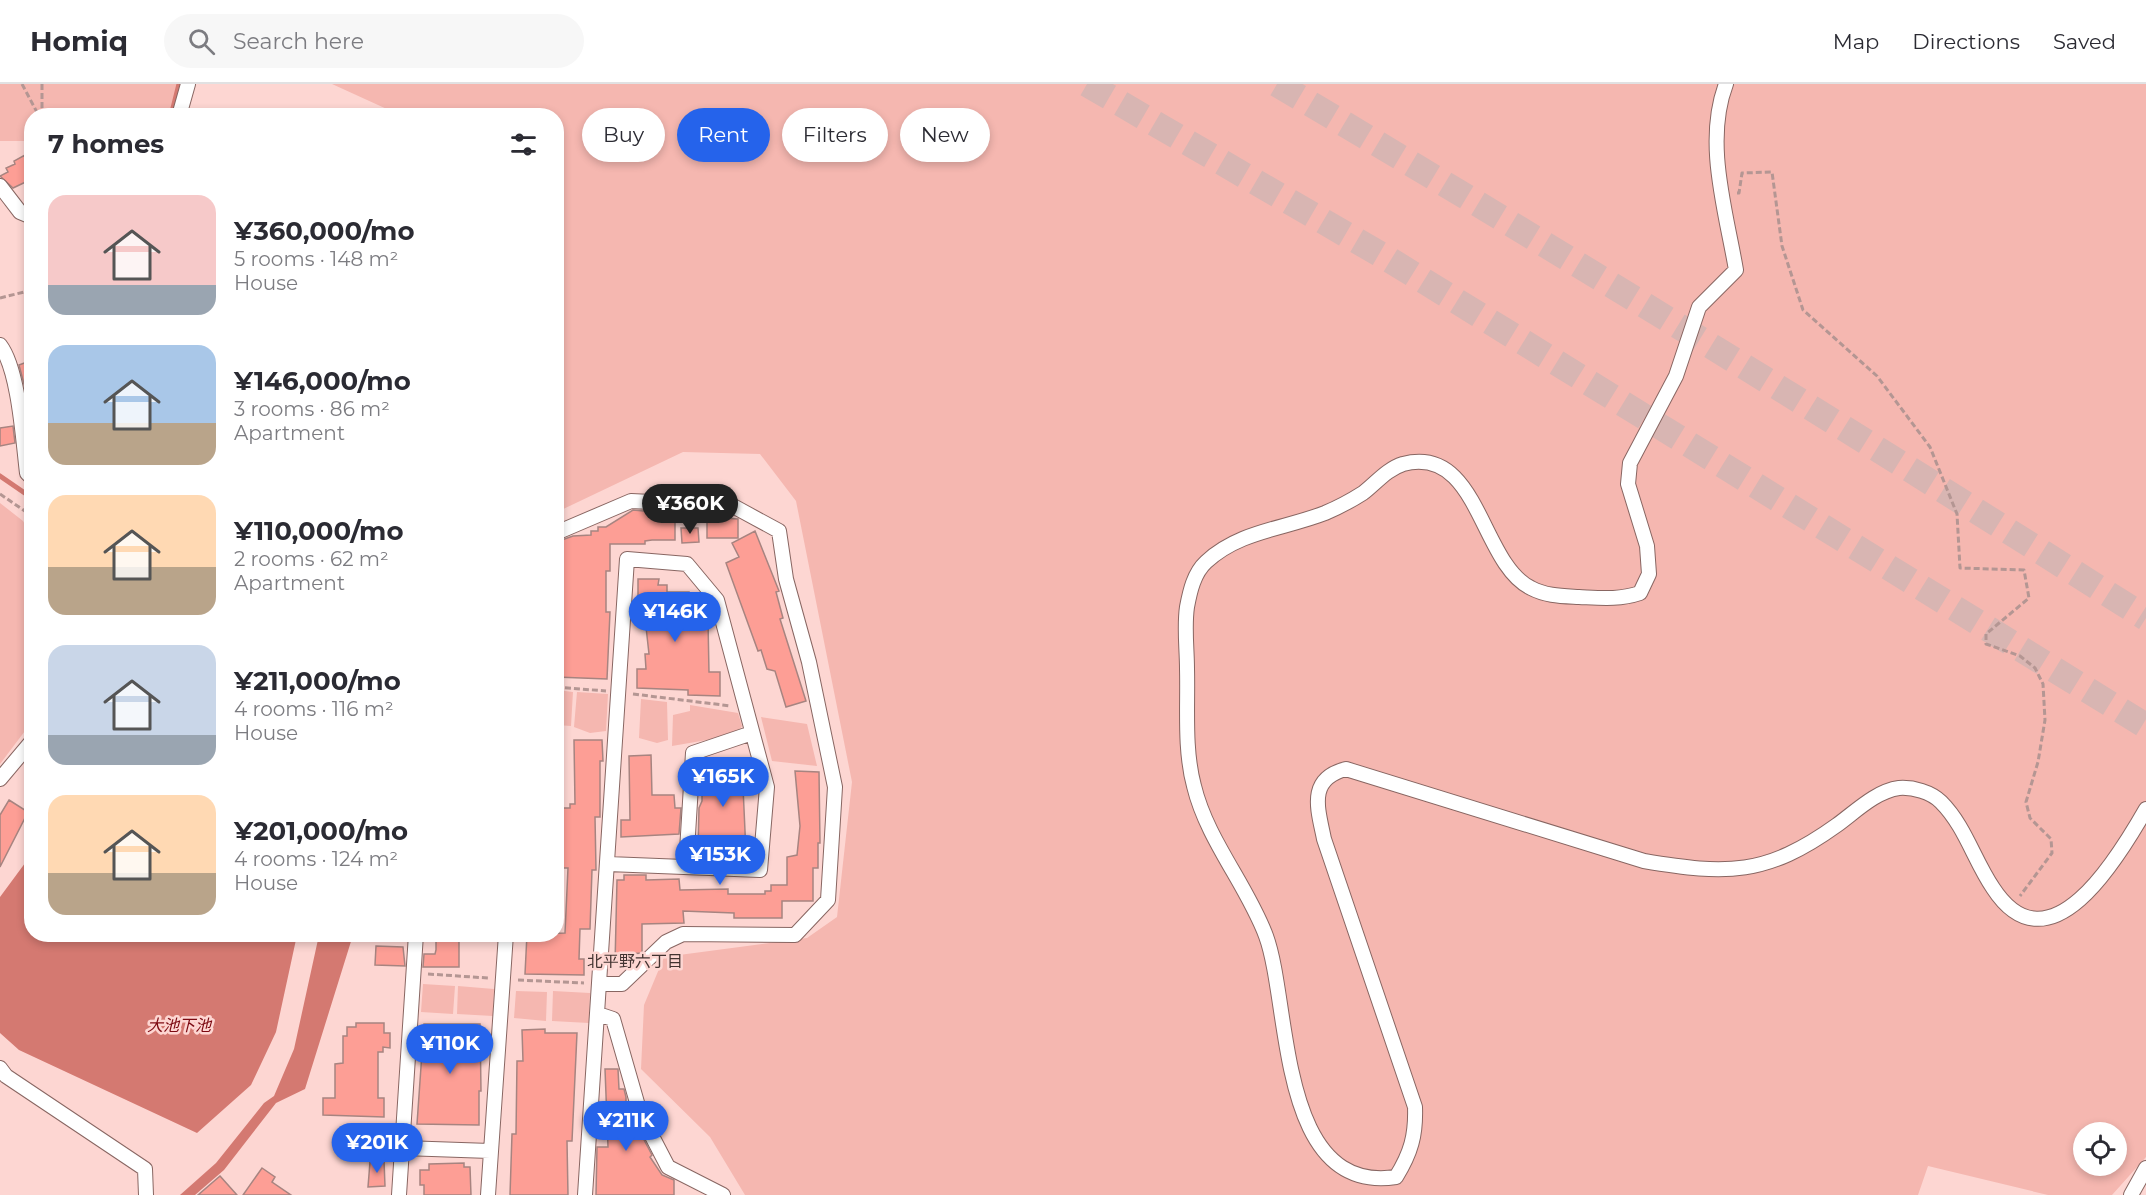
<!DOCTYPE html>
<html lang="en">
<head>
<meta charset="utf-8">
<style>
	:root { --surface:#fff; --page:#f7f7f7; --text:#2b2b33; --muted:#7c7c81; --line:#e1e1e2; --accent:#2563eb }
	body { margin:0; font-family:Montserrat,"Noto Sans JP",sans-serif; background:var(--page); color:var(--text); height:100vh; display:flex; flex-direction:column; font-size:22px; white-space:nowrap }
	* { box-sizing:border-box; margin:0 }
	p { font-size:20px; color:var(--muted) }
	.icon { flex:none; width:33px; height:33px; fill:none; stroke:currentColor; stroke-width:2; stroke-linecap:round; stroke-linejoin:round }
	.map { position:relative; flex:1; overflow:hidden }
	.sheet { position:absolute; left:24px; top:24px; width:540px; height:834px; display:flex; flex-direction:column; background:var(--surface); border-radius:24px; box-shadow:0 3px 9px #0003 }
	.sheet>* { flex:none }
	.banner { position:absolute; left:582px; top:24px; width:570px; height:54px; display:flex; gap:12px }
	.fabs { position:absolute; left:2073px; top:1038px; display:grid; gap:12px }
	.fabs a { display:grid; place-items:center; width:54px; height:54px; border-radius:50%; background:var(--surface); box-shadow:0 3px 9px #0003; font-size:30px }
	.price { position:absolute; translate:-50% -51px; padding:0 14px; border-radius:21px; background:var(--accent); color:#fff; font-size:20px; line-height:39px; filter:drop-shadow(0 2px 3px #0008) }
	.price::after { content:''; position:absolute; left:50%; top:36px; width:18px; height:14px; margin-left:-9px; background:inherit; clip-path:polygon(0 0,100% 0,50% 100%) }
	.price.on { background:#222; color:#fff }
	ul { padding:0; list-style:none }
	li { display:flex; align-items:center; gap:18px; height:150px; padding:0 24px }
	li span { display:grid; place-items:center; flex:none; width:168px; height:120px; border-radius:18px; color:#555 }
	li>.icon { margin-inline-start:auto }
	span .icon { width:72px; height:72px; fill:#fffc; stroke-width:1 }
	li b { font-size:26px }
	h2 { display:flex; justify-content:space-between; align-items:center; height:72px; padding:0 24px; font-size:26px }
	.pill { padding:0 21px; border-radius:27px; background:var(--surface); box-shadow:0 3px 9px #0003; font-size:21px; line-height:54px }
	.pill.on { background:var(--accent); color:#fff }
	header { display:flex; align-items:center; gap:36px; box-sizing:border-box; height:84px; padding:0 30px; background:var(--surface); border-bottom:2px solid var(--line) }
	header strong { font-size:28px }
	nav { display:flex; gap:33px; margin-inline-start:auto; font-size:21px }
	.search { width:420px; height:54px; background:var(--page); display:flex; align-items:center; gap:15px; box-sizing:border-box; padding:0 21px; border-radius:33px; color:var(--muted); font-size:22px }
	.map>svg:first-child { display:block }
</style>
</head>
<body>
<header>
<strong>Homiq</strong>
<div class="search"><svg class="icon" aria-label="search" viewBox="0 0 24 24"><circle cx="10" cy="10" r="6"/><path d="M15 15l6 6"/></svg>Search here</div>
<nav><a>Map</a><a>Directions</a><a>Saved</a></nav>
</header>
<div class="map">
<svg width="2146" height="1111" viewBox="0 0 2146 1111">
	<rect width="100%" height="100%" fill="#fdd6d2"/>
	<!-- green -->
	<path fill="#f5b7b0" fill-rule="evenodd" d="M0 0H192L170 31 32 32 31 57H0Z
		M332 0H2146V1073L2112 1111H2048L1928 1082 1918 1111H745L710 1053 641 985 644 921 664 873 807 854 837 833 852 698 796 417 760 370 683 368 557 428 556 32 389 31V26ZM2084 1048H2116V1082H2084Z
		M0 419 23 437 32 453 31 639 0 680Z
		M557 606 573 608 571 642 557 641Z
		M577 608 608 610 606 647 590 649 574 643Z
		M641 615 667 618 668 656 657 659 639 654Z
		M690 621 738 629 742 642 736 651 672 662 673 631 690 627Z
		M761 633 807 640 817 682 772 677Z
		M423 900 455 902 453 930 421 928Z
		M458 902 494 905 493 932 457 930Z
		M516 907 547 908 546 937 514 934Z
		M553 907 590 909 589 939 552 937Z"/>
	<!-- water -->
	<path fill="#d47971" d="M31 771 32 850 297 851 276 948 251 1001 197 1049 19 966 0 949V813Z
		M319 851H353L305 1005 276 1019 224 1086 195 1111H180L216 1079 264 1019 274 1012 294 965Z"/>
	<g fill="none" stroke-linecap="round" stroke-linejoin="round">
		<!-- stream -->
		<path stroke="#d47971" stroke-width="5" d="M171 32 179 0
			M0 392 32 414"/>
	</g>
	<!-- building -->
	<path fill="#fd9e95" stroke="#a78480" stroke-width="1.5" d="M25 71 32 82V95L13 104 0 92 8 88 6 84 15 80 14 77Z
		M32 276V302L25 304 19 281Z
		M13 342 15 359 0 362V344Z
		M633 426 675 430V456H652L645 457V460H610V487H606V528H610L607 595 556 593V458L573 452 591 451V447H598V443H606Z
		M707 433 738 435V454H707Z
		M681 444H698L699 458 682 459Z
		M755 447 779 507 776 508 783 534 780 535 806 617 786 623 775 587 767 585 761 566 758 567 726 479 739 473 732 459Z
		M638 495H659L658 501H667V508H689V511H697V537H708L709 588H720V612L688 611V606L637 604V585H646L645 570H649L644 525H638Z
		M574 656H602L603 677H600V733H595L596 786H592L590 845H580L579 875H584V891L525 890 527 850 565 849 568 784H556V724H570V720H575Z
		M651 671 652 711H674L675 724H681L679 750 621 753V736H630L629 672Z
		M750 678V703H743L746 769 698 768 699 724 702 717V681Z
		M795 687 819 688 820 759H818V784H813V817H782V834H734V829L683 827 684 839 642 840V869L630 870V880H615L617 796H624V791H646V796L679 795 680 806 728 805V810H765V807H771V801H787V773L797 771 800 742Z
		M9 716 28 728 0 783V731Z
		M436 850H459V883H423L424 870H435L436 866Z
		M376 862 403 863 405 882 375 881Z
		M356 939H384V949H390V964L383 963V968H378V1014H384V1033L323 1031V1014H335V980L343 979V952H347V943H356Z
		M424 940H480L481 1007H479V1041L417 1040Z
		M545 945V949H577L572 1057H567L568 1111H510L512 1050H516L517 977H523L522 946Z
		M605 985H618L619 1005H624L626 1013V1030H631V1035H633L652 1071 650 1073 662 1091 674 1096V1111H596L597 1063H608Z
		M384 1077 385 1102 368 1103 370 1078Z
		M464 1079V1083H470L471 1111H424V1101H420V1086H429V1080Z
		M262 1084 275 1093 272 1098 291 1111H243Z
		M220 1092 237 1111H198Z"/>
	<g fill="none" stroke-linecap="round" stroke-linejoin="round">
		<!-- highway-tunnel -->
		<path stroke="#d8b5b2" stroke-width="26" stroke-dasharray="26 13" stroke-linecap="butt" d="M1087 0 1390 176 2146 642
			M1277 0C1570 173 1859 352 2146 534"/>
		<defs>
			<path id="street" d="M1726 0C1704 58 1726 127 1736 186L1699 223 1676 292 1630 379 1628 400 1647 462 1649 490 1640 509C1619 516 1601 514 1579 513 1562 512 1546 512 1531 504 1480 479 1479 360 1403 380 1387 385 1376 399 1363 409 1352 416 1337 424 1325 429 1284 445 1239 447 1206 478 1194 489 1190 507 1187 523 1184 543 1187 565 1187 585 1188 623 1184 665 1194 702 1207 756 1247 801 1266 852 1291 920 1277 1111 1396 1093 1411 1069 1416 1051 1415 1023L1324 755C1318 725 1307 695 1346 685L1644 777C1727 791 1766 792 1837 741 1855 728 1876 707 1899 704 1913 703 1931 708 1941 718 1965 742 1974 776 1993 804 2049 890 2118 774 2146 725
				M179 32 188 0
				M0 102 20 128 32 133
				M0 261C19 286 23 357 27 389L32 394
				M556 449 631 417 733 422 779 447 786 495 809 578 835 703 828 816 795 851 683 850 666 858 622 900H600
				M0 695 32 657
				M686 783 693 669 752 649
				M598 930 613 935 640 1029 668 1083 723 1111
				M0 984 6 992 145 1085 146 1111
				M403 1064 490 1067
				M399 1111 416 850
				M488 1111 506 850
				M585 1111 627 475 687 480 717 516 767 703 760 786 608 780
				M2131 1111 2146 1084"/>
		</defs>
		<!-- street casing -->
		<use href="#street" stroke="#886662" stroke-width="16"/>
		<!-- path -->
		<path stroke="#b49693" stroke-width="3" stroke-dasharray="6 3" stroke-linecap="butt" d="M22 0 39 32
			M42 0V32
			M1737 109H1739L1742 89 1772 88 1782 162 1803 226 1877 292 1930 363 1957 430 1960 484 2024 486 2029 514 1986 550V560L2020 572 2035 584 2043 600 2045 636 2038 678 2026 718 2030 734 2051 755 2052 769 2020 812
			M0 214 32 206
			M0 410 32 432
			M556 603 606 607
			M633 610 731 622
			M428 890 488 894
			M518 896 584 899"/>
		<!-- street -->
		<use href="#street" stroke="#fff" stroke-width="14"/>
	</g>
	<g text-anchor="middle" stroke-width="5" stroke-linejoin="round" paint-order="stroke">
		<!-- neighbourhood labels -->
		<g font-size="16" fill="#423331" stroke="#fdd6d2">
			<text x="635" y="883">北平野六丁目</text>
		</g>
		<!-- water labels -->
		<g font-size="16" font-style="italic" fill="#7c0911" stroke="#fdd6d2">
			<text x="179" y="947">大池下池</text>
		</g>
	</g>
</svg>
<div class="fabs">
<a><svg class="icon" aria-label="locate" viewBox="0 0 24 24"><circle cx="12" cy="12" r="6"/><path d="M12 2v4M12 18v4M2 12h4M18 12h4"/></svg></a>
</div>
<b class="price on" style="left:690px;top:451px">¥360K</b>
<b class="price" style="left:675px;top:559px">¥146K</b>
<b class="price" style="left:723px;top:724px">¥165K</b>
<b class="price" style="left:720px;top:802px">¥153K</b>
<b class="price" style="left:450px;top:991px">¥110K</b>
<b class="price" style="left:626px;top:1068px">¥211K</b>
<b class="price" style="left:377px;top:1090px">¥201K</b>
<div class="banner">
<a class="pill">Buy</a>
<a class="pill on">Rent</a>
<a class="pill">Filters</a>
<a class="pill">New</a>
</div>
<section class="sheet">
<h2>7 homes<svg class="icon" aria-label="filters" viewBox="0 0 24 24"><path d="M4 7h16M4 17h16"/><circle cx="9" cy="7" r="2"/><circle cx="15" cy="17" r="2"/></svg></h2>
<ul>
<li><span style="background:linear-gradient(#f6c9c9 75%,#9aa5b1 0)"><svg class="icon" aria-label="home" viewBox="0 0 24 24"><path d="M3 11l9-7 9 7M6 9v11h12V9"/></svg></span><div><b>¥360,000/mo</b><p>5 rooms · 148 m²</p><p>House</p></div></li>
<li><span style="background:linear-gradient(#a9c7e8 65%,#b9a48a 0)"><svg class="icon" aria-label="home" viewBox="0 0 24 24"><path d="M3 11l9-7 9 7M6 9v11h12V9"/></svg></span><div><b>¥146,000/mo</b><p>3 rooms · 86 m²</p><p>Apartment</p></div></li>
<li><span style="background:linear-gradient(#ffd9b3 60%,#b9a48a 0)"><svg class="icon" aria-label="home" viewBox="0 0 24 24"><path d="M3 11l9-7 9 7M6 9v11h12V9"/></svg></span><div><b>¥110,000/mo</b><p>2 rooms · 62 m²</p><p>Apartment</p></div></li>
<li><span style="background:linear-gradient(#c9d6e8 75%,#9aa5b1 0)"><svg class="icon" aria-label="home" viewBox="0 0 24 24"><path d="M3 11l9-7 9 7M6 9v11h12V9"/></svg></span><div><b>¥211,000/mo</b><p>4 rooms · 116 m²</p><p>House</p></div></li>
<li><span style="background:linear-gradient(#ffd9b3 65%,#b9a48a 0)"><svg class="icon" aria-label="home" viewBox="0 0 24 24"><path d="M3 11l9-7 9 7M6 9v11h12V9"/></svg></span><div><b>¥201,000/mo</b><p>4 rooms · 124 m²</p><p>House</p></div></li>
</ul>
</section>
</div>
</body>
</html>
